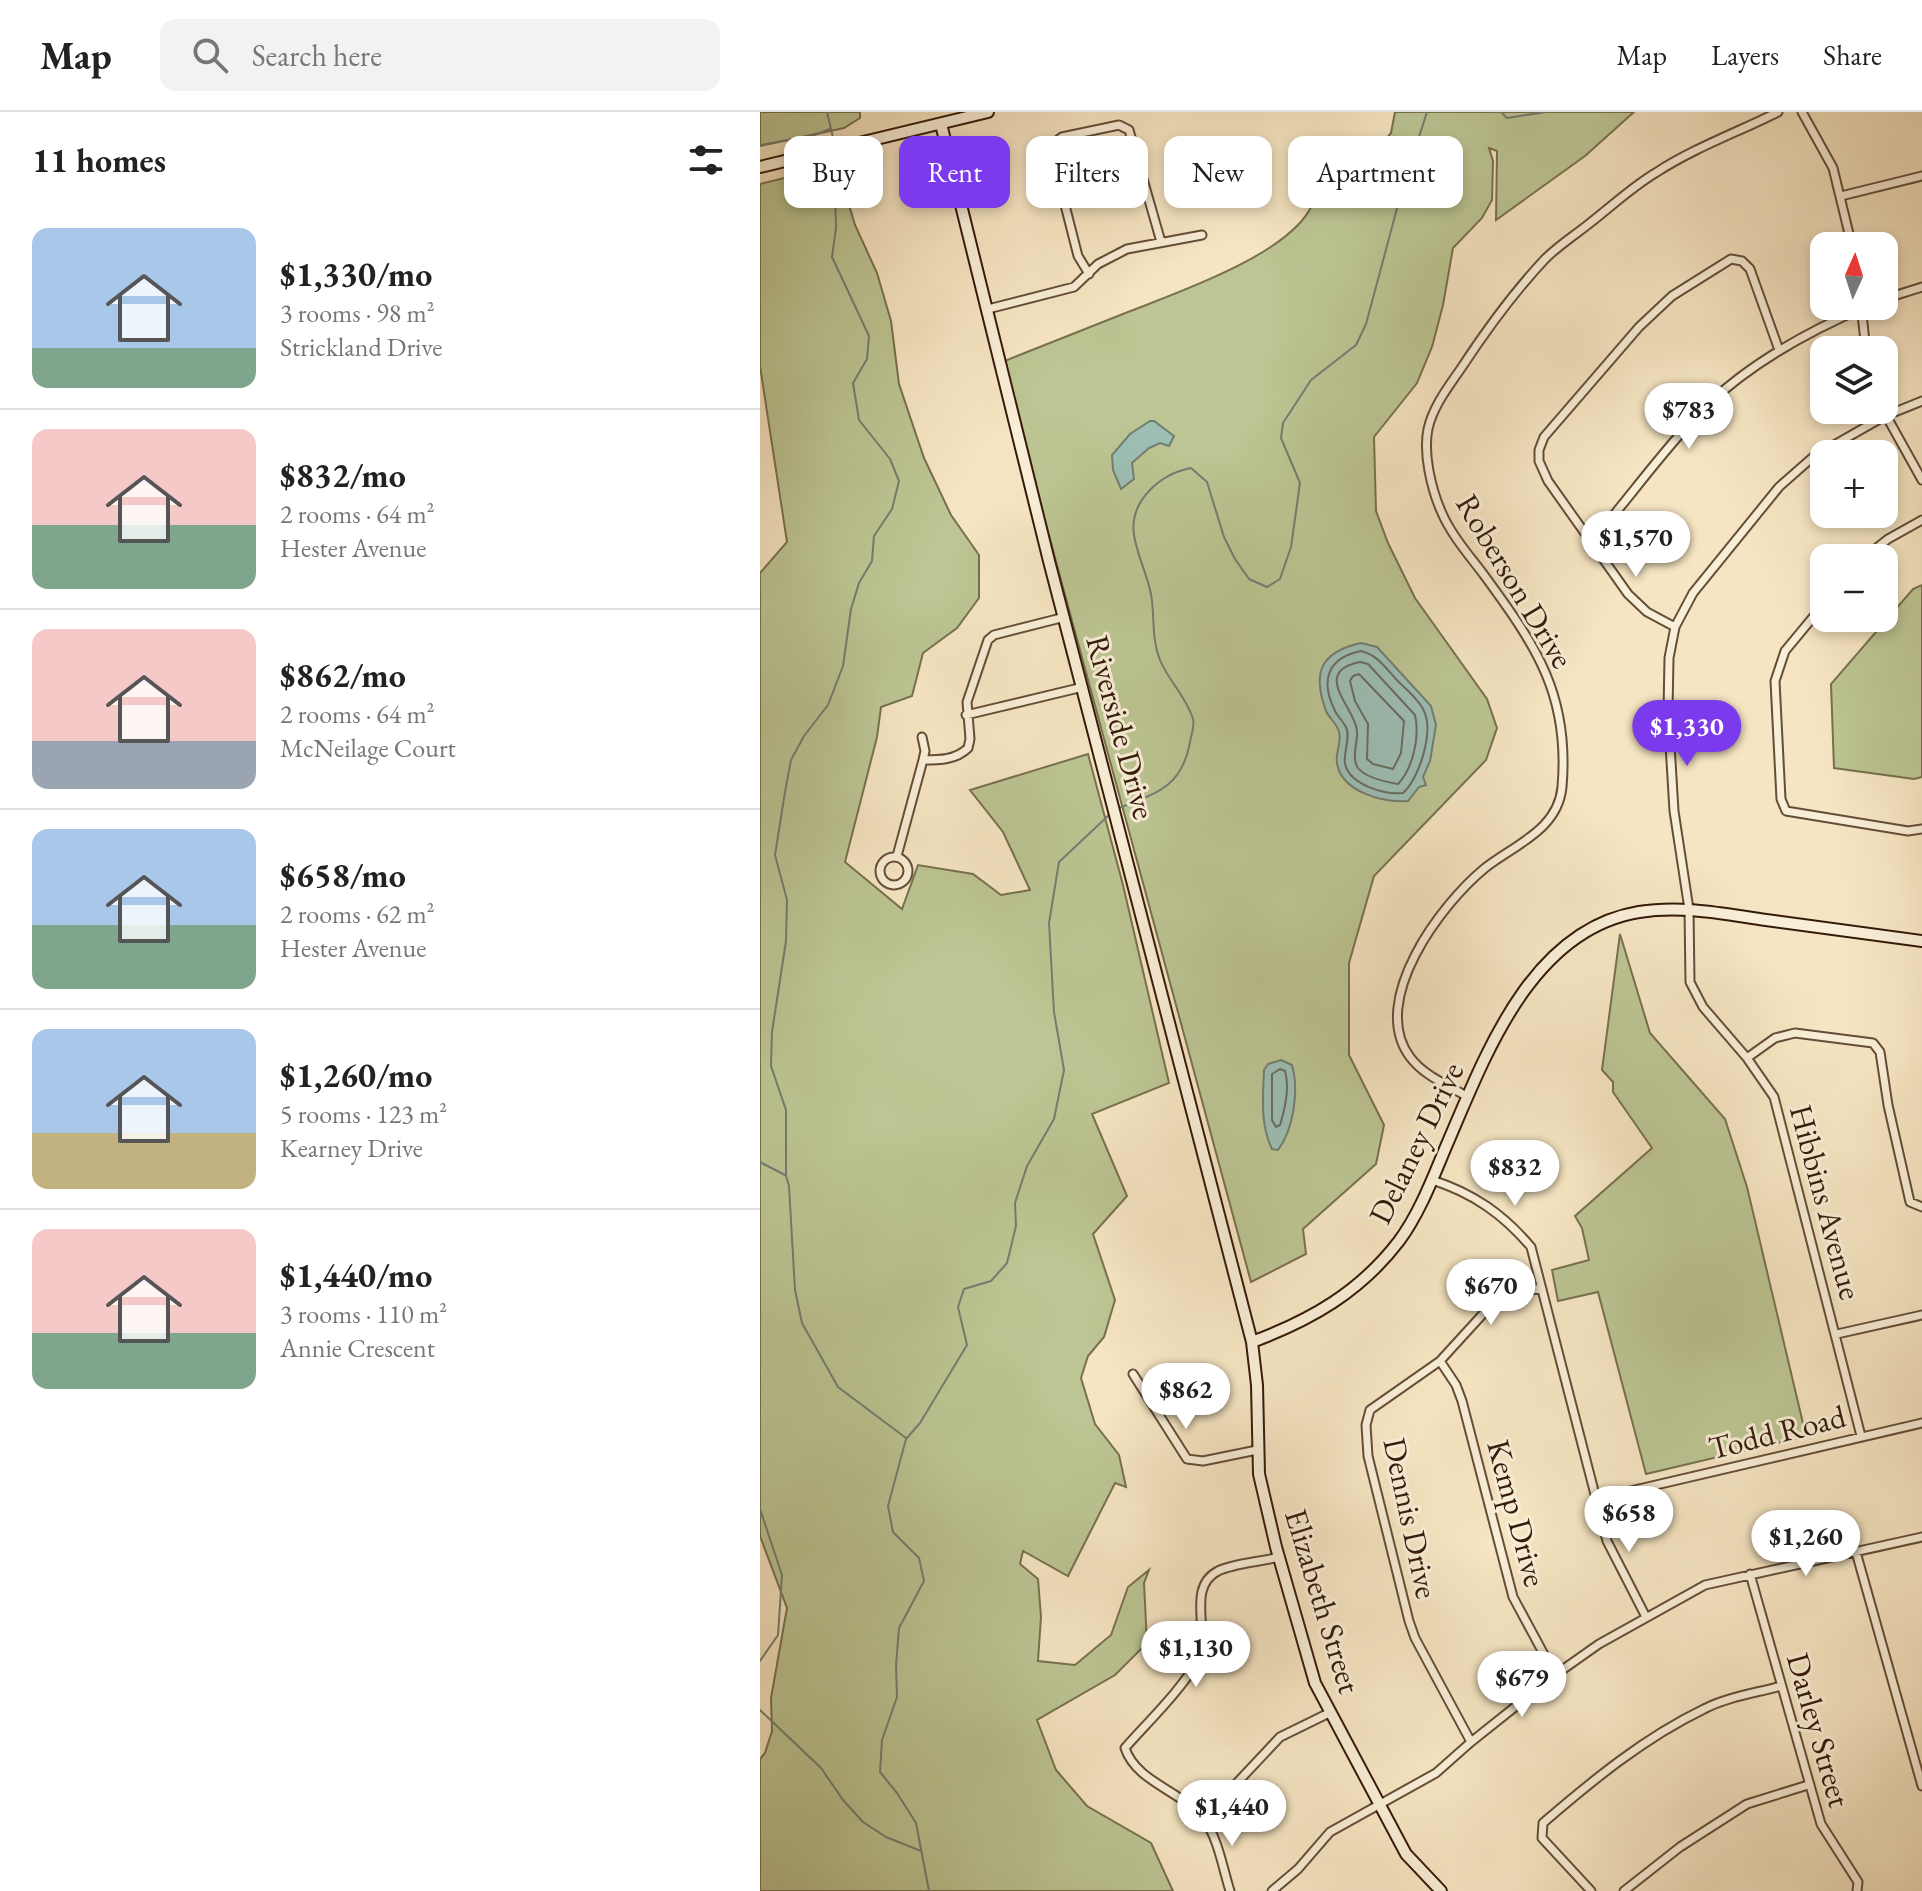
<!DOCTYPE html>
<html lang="en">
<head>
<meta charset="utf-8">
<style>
	:root { --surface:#fff; --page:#f2f2f2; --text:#222; --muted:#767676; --line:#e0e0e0; --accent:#7c3aed }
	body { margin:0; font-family:"EB Garamond",serif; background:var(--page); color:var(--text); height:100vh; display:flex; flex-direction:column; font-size:30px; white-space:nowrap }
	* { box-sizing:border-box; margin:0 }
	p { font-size:26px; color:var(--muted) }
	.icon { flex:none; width:44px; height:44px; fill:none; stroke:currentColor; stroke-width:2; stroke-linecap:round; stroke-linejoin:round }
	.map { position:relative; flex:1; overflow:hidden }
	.details { display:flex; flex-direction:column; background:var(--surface); width:760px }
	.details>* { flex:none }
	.top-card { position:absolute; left:24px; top:24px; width:760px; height:72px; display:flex; gap:16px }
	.needle { width:52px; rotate:3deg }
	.buttons { position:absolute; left:1050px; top:120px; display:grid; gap:16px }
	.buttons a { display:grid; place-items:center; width:88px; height:88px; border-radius:16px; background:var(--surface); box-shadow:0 4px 12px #0003; font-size:40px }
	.price { position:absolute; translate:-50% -68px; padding:0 18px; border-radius:28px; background:#fff; color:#222; font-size:26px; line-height:52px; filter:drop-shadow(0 2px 4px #0008) }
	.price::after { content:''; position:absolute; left:50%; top:48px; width:24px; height:18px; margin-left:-12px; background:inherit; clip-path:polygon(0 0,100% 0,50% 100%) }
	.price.on { background:var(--accent); color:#fff }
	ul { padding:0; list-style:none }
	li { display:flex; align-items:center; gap:24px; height:200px; padding:0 32px }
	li+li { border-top:2px solid var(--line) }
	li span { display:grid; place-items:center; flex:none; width:224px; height:160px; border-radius:16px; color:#555 }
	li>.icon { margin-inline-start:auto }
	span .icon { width:96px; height:96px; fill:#fffc; stroke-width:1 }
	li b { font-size:34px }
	h2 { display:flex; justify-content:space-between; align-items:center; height:96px; padding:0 32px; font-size:34px }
	.chip { padding:0 28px; border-radius:16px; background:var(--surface); box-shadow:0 4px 12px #0003; font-size:28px; line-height:72px }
	.chip.on { background:var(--accent); color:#fff }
	header { display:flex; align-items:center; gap:48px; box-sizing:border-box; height:112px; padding:0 40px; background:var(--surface); border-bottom:2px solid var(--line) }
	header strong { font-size:38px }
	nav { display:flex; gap:44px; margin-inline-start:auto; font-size:28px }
	.search { width:560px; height:72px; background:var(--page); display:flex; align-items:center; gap:20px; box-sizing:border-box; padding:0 28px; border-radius:16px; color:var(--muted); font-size:30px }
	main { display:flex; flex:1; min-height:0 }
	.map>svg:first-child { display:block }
</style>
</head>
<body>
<header>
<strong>Map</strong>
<div class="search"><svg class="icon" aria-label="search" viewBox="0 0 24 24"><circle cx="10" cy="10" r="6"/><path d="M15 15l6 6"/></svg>Search here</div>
<nav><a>Map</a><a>Layers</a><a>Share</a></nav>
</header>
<main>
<section class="details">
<h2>11 homes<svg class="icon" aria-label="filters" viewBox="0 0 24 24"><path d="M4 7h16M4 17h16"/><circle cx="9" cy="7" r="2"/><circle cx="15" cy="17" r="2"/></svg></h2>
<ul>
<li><span style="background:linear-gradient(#a9c7e8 75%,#7fa58c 0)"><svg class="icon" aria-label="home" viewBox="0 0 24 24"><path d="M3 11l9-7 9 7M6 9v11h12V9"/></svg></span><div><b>$1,330/mo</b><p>3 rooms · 98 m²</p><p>Strickland Drive</p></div></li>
<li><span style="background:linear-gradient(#f6c9c9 60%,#7fa58c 0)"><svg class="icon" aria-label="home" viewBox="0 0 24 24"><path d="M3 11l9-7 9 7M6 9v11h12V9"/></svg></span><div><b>$832/mo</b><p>2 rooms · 64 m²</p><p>Hester Avenue</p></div></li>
<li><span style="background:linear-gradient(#f6c9c9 70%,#9aa5b1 0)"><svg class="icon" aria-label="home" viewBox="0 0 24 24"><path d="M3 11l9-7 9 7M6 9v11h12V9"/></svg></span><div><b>$862/mo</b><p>2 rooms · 64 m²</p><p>McNeilage Court</p></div></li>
<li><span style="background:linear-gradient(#a9c7e8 60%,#7fa58c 0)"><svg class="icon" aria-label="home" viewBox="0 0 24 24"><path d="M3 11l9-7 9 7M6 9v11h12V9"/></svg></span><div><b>$658/mo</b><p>2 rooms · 62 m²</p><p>Hester Avenue</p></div></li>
<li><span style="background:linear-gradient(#a9c7e8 65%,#c2b280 0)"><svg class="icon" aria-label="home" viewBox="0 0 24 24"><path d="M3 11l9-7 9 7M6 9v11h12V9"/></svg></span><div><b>$1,260/mo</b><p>5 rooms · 123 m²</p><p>Kearney Drive</p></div></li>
<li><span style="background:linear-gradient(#f6c9c9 65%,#7fa58c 0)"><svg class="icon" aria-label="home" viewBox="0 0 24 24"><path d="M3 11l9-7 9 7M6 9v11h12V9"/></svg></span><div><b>$1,440/mo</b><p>3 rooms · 110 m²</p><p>Annie Crescent</p></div></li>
</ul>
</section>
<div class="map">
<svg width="1162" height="1779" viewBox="0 0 1162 1779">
	<rect width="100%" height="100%" fill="#f6e5c2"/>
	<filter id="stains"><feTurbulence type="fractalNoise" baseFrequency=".0025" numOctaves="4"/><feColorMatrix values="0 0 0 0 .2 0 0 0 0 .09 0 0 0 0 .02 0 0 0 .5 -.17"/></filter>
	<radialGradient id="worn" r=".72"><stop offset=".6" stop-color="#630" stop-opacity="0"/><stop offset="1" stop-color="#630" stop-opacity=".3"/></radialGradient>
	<!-- green -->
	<path fill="#bcc593" stroke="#78704e" stroke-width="2" d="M0 0H100V6L84 16 0 34Z
		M635 0H874L825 44 736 108 737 39 729 36 733 49 732 88 722 106 693 136 683 193 672 235 657 271 614 325 616 399 628 431 655 486 727 587 737 616 726 648 614 764 589 851V943L624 1013 616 1052 543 1117 546 1142 491 1170 242 250C283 234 323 218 363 202 413 182 530 143 552 93L615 40 631 21Z
		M69 55 82 70 95 113 117 161 131 209 139 272 164 346 191 403 219 443V486L197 516 163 541 152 584 121 595 117 625 85 750 142 797 158 753 213 762 241 783 270 778 243 720 210 678 328 642 363 773 409 971 332 1002 367 1084 333 1122 355 1188 344 1225 328 1244 321 1266 335 1312 359 1343 366 1375 355 1371 308 1464 263 1439 260 1452 278 1467 281 1505 278 1549 315 1553 351 1523 368 1475 389 1458 384 1471 387 1531 355 1563 277 1608 296 1658 327 1694 391 1731 413 1779H0V1647L5 1641 12 1619 11 1586 27 1496 0 1424V461L27 430 0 254V72Z
		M1162 473V665L1154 667 1074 656 1071 572 1153 477Z
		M860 822 890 921 965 1007 987 1075 1046 1324 886 1362 838 1180 798 1189 792 1158 829 1148 822 1116 815 1104 892 1036 853 980V970L842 958Z"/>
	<!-- water -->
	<path fill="#9dbfb6" stroke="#737d71" stroke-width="2" d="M390 309H394L414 324 409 334 400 331 389 336 372 351 374 367 361 377 353 358 352 343 370 322Z
		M601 531 617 535 671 594 676 613 670 649 663 665 666 673 659 675 648 689C624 691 581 680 577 651 575 641 582 630 579 620 578 613 569 606 566 599 552 561 560 540 601 531Z
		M521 948 532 953C539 977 534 1017 518 1038L512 1037C500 1013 503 984 504 958L508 952Z"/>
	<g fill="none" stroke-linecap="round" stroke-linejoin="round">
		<!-- shore -->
		<path stroke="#696c60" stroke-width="2" d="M601 539C617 543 624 554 635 566 644 576 659 587 664 599 674 620 659 667 643 681 625 683 590 673 585 652 583 640 591 626 586 615 583 609 578 605 575 599 560 569 567 546 601 539Z
			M600 550 608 552 655 603C660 625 653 656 638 672 626 670 606 666 598 656 591 646 598 630 597 619 596 597 550 560 600 550Z
			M599 562 644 609 641 641 633 657 613 652 607 647 608 612 595 589 590 569 593 564Z
			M520 957 525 959C530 976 525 997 520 1013L516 1015 512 1008V962Z"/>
		<!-- stream -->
		<path stroke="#737d71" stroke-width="2" d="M67 0 75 34
			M741 0 747 6 786 0
			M0 33 52 24 70 17
			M77 40 80 53 75 81 76 116 72 145 109 224 107 247 93 271 99 308 130 347 139 369 132 397 114 424 112 449 99 471 91 497 83 554 68 593 44 624 31 648 25 680 15 743 27 788 26 829 12 920 11 954 26 998V1064L29 1074 35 1178 42 1211 78 1275 146 1326
			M359 696C397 681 422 675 430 630 431 624 435 613 433 607 427 586 408 568 400 548 391 526 395 504 391 482 387 462 377 443 374 423 369 389 400 362 431 356L447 370 464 425 475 447 489 467 507 475 520 467 531 435 540 371 521 326 523 311 551 268 596 233 606 212 642 78 667 0
			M0 1050 25 1063
			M0 1397 22 1463 18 1523 0 1549
			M0 1598 61 1656 83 1688 103 1710 126 1725 161 1739
			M169 1779 156 1711 137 1681 120 1660 122 1628 137 1585 136 1553 139 1516 164 1469 159 1446 133 1420 128 1394 146 1327 160 1311 207 1233 198 1195 204 1177 231 1169 247 1151 256 1114 255 1091 267 1054 294 1007 304 958 294 900 289 811 299 750 350 702"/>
		<defs>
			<path id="street" d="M1042 0 1073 56 1092 134
				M1081 84 1162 64
				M329 162 318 144 292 42 294 31 302 25 359 13 369 18 401 130
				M1124 187 1162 175
				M1101 194 1106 238
				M228 197 314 175 338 152 367 137 442 123
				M1123 298 1162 368
				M831 430C877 378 923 308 979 266 1017 237 1063 213 1107 194
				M1104 446 1128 427 1162 408
				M1064 492 1025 539 1015 569 1021 687 1026 699 1148 719 1162 717
				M915 515 887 500 868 482 788 369 779 349V338L784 325 879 215 912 184 971 147 982 149 990 157 1019 238
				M206 603 323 575
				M162 625 165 639 163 648
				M137 744 163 648C179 648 196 648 208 636L210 627 207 590 228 528 234 523 305 505
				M120 759a14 14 0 1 1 28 0a14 14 0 1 1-28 0Z
				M987 946 1015 926 1035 921 1113 931 1120 940 1128 993 1150 1090 1162 1095
				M708 985C688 973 664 964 650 945 608 889 681 792 725 756 754 733 798 718 802 675 810 583 776 534 724 463 709 443 691 423 681 399 671 376 663 341 668 317 673 294 689 274 702 255 727 217 754 180 785 147 798 134 815 123 830 111 852 94 873 74 897 60 934 36 978 20 1018 0
				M672 1068C713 1081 743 1102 771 1135L847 1429 886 1505
				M1077 1222 1162 1203
				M680 1249 696 1273 702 1289 753 1485 795 1563
				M373 1262 427 1347 443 1349 497 1338
				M1101 1324 1014 985 987 946 943 895 930 870 929 797 914 699 908 599 909 546 915 515 933 481 1019 375 1053 345 1125 304 1162 289
				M836 1387 1162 1311
				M1096 1440 1162 1674
				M990 1462 1061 1712 1098 1770 1097 1779
				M711 1630 655 1526 649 1509 608 1344 606 1313 610 1298 680 1249 733 1191 743 1185 781 1176
				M443 1707 520 1625 569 1601
				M470 1779C463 1757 458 1726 444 1707 422 1679 376 1670 365 1636 387 1611 421 1578 437 1550 452 1522 425 1476 458 1459 475 1451 500 1450 519 1445
				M512 1779 538 1757 570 1720 676 1661 711 1630 795 1563 839 1532 945 1473 1162 1425
				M831 1779 782 1726 783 1711C833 1668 884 1626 944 1597 967 1585 996 1581 1021 1574
				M864 1779 920 1735 987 1692 1048 1673"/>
			<path id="secondary" d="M181 12 289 449 492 1230 497 1273 499 1362 516 1435 555 1571 646 1742 681 1779
				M0 55 228 0
				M492 1230C551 1208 600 1180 639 1129 659 1102 672 1068 685 1037 724 947 769 818 879 800 922 793 964 802 1006 808 1058 815 1110 822 1162 829"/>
		</defs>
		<!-- street casing -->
		<use href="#street" stroke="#654d38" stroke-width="11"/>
		<!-- secondary casing -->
		<use href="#secondary" stroke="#351a0a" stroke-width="14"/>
		<!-- street -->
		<use href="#street" stroke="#f9eed7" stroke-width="7"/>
		<!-- secondary -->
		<use href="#secondary" stroke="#f9eed7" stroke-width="10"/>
	</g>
	<g text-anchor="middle" stroke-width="6" stroke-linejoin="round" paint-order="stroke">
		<!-- street labels -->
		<g font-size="32" fill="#351a0a" stroke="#f9eed7">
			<text transform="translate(755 469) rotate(59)" y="11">Roberson Drive</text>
			<text transform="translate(361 615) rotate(75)" y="11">Riverside Drive</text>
			<text transform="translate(656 1031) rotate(-64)" y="11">Delaney Drive</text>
			<text transform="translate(1066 1090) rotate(75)" y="11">Hibbins Avenue</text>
			<text transform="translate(1017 1320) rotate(-14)" y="11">Todd Road</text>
			<text transform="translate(757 1401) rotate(75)" y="11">Kemp Drive</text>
			<text transform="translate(651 1406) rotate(78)" y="11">Dennis Drive</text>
			<text transform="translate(563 1489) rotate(73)" y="11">Elizabeth Street</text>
			<text transform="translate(1059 1618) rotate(74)" y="11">Darley Street</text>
		</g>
	</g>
	<rect width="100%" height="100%" filter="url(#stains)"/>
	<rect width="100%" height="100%" fill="url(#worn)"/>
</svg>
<div class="buttons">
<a><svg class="needle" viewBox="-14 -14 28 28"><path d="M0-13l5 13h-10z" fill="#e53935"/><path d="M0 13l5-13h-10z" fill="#767676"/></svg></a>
<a><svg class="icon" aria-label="layers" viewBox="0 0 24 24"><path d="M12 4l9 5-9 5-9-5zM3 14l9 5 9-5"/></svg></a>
<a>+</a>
<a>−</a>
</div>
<b class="price" style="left:929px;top:339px">$783</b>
<b class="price" style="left:876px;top:467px">$1,570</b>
<b class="price on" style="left:927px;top:656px">$1,330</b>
<b class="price" style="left:755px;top:1096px">$832</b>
<b class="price" style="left:731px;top:1215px">$670</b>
<b class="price" style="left:426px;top:1319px">$862</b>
<b class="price" style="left:869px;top:1442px">$658</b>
<b class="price" style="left:1046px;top:1466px">$1,260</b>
<b class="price" style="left:436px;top:1577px">$1,130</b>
<b class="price" style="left:762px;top:1607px">$679</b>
<b class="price" style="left:472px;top:1736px">$1,440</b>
<div class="top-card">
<a class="chip">Buy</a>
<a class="chip on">Rent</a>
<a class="chip">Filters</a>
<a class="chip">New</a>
<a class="chip">Apartment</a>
</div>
</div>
</main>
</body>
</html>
